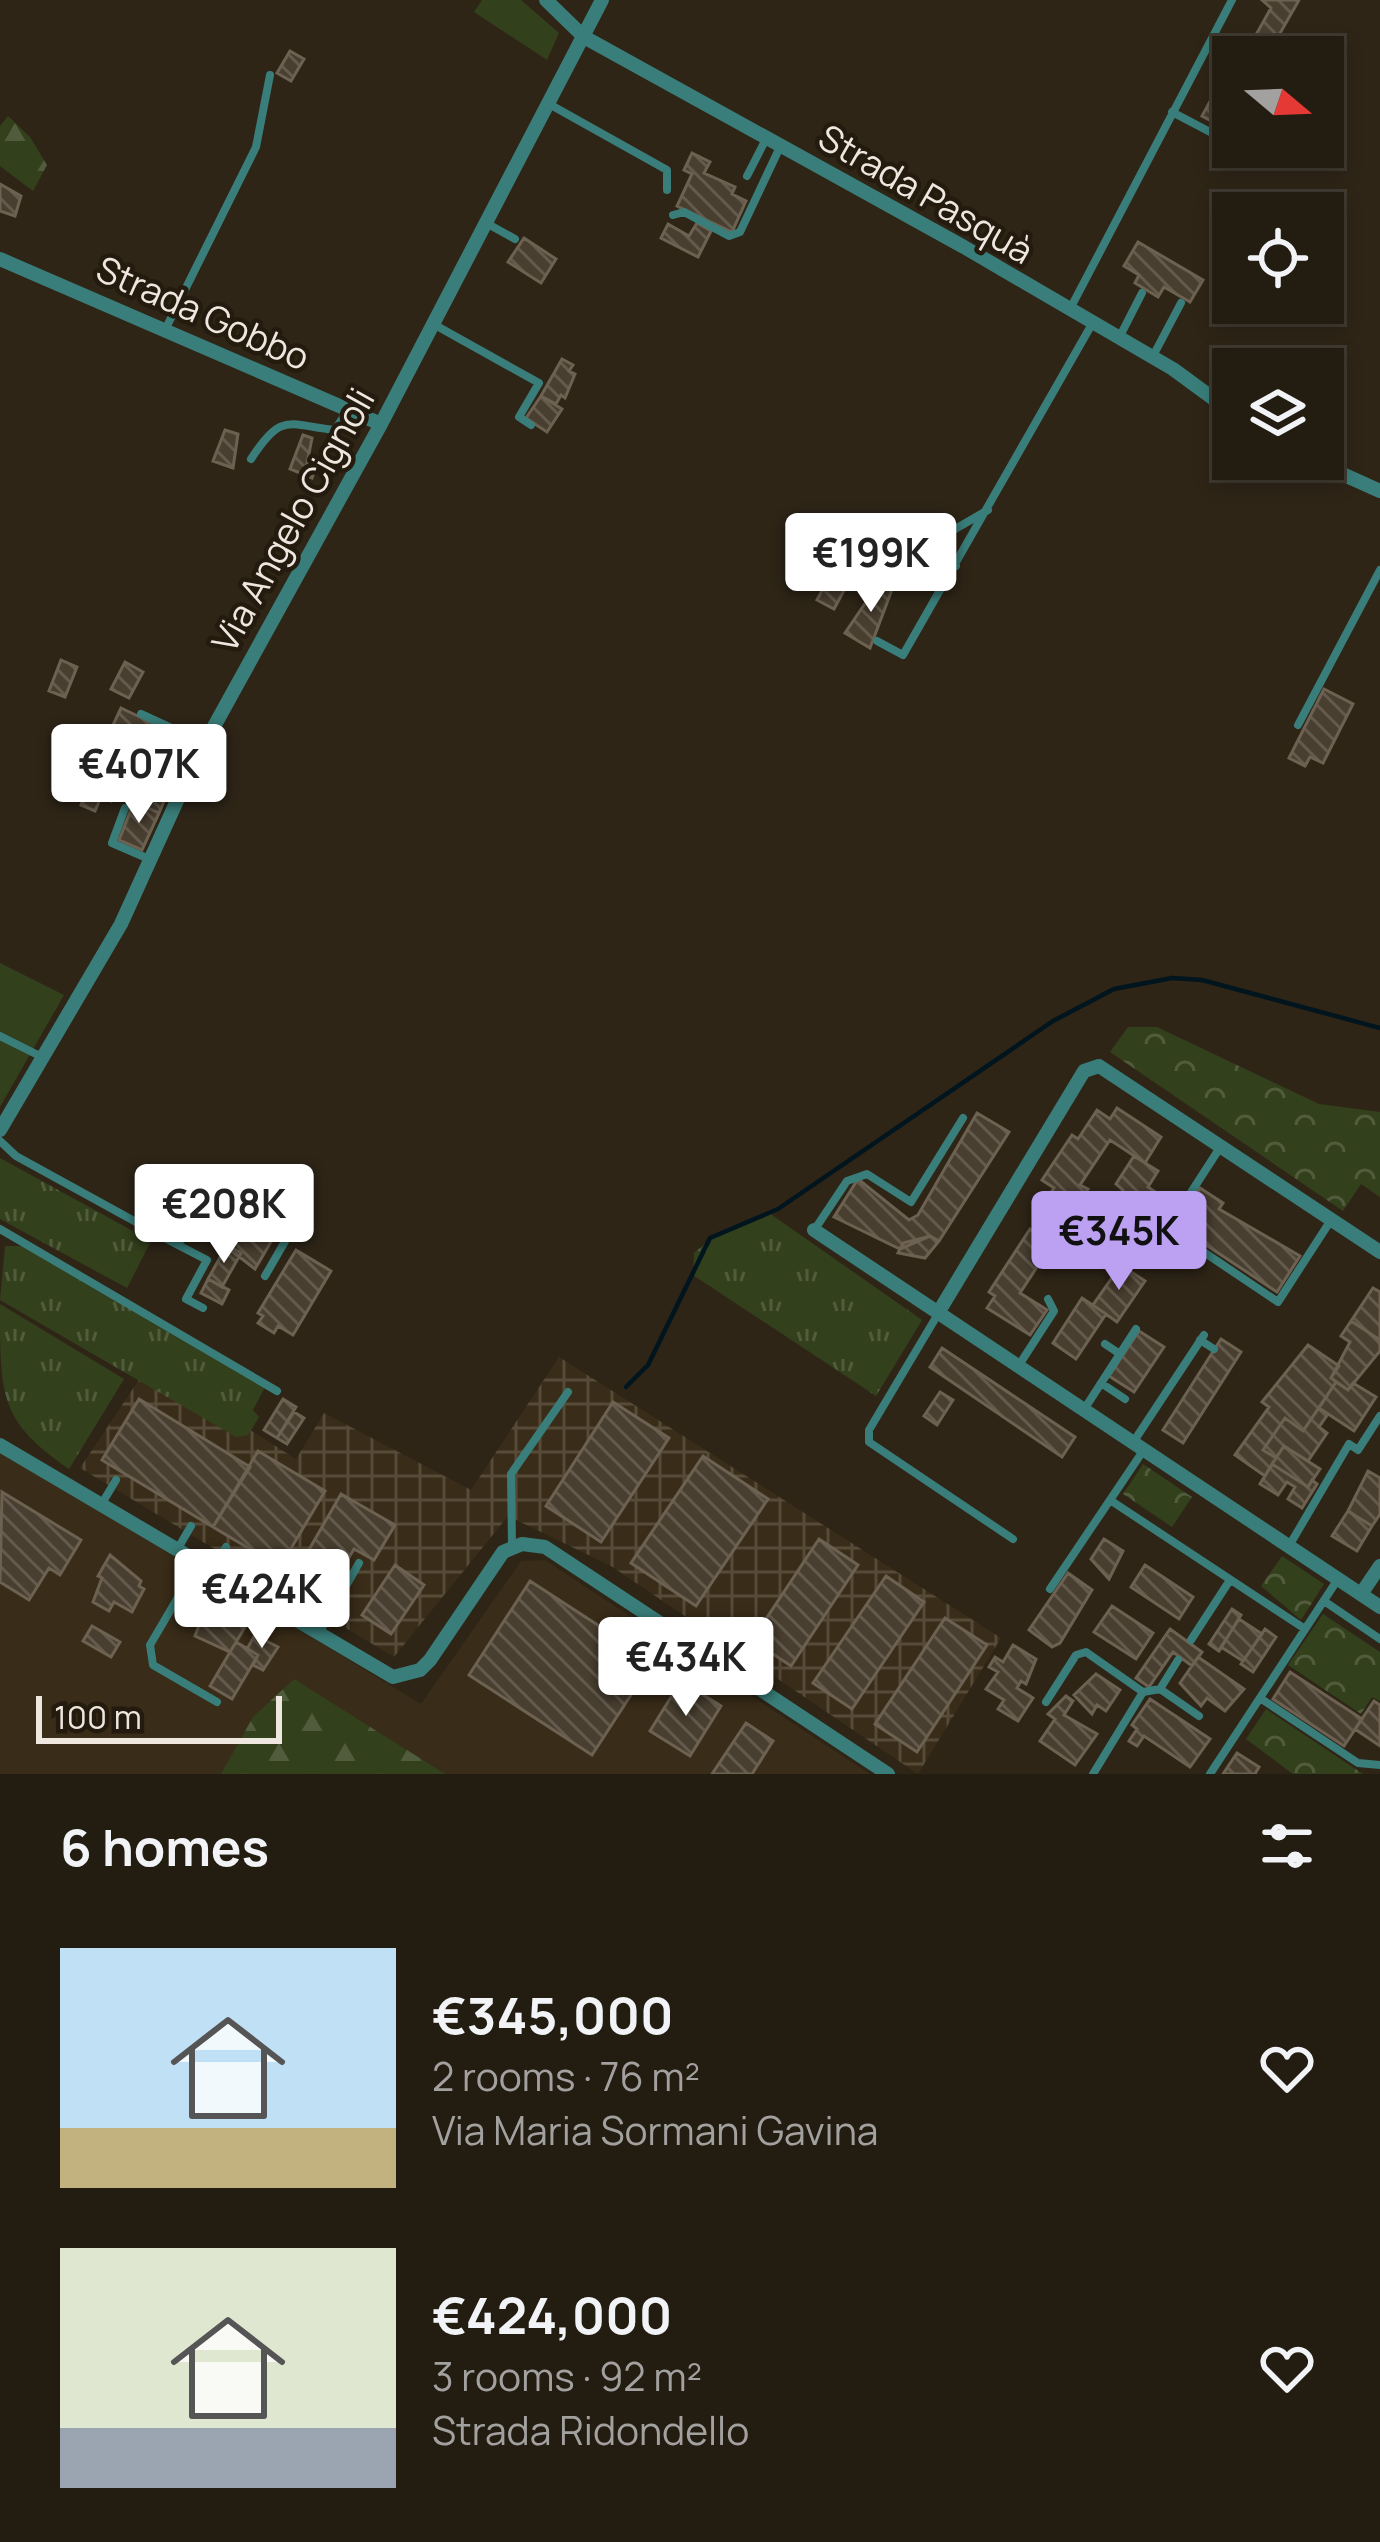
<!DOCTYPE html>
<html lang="en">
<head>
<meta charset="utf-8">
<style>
	:root { --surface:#221c11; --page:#2e291f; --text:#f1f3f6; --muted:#a2a19f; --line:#3f3a31; --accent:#bca0f2 }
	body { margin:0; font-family:Manrope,sans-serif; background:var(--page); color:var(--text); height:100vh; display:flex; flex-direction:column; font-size:45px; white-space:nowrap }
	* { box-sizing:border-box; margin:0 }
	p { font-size:39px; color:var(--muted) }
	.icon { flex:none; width:66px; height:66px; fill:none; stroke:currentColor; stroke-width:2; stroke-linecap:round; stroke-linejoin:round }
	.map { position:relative; height:1774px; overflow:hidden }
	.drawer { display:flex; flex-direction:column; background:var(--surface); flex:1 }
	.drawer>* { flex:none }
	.needle { width:78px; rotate:109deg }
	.fabs { position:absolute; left:1212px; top:36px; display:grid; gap:24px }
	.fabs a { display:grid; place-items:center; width:132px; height:132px; border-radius:0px; background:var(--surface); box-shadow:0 6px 18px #0003,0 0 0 3px var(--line); font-size:60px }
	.scale { position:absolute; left:36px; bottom:30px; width:246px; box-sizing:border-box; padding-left:12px; border:6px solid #eee7df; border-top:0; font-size:33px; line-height:42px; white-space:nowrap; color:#eee7df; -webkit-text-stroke:9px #241b0e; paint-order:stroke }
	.price { position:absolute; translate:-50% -102px; padding:0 27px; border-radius:12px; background:#fff; color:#222; font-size:39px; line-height:78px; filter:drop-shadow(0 3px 6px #0008) }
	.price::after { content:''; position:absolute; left:50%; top:72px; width:36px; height:27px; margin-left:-18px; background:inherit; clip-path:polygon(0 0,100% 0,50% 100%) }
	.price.current { background:var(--accent); color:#111 }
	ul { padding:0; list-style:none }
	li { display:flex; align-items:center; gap:36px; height:300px; padding:0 60px }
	li span { display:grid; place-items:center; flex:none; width:336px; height:240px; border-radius:0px; color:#555 }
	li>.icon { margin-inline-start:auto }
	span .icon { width:144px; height:144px; fill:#fffc; stroke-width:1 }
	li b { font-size:51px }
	h2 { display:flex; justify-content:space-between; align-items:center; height:144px; padding:0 60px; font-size:51px }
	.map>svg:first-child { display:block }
</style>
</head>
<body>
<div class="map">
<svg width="1380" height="1774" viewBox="0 0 1380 1774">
	<defs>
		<pattern id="industrial-grid" width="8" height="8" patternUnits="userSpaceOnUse" patternTransform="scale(3)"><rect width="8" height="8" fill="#392c18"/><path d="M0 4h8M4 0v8" fill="none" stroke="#564b39"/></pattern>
		<pattern id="grass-tufts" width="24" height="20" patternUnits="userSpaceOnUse" patternTransform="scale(3)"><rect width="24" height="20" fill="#33401c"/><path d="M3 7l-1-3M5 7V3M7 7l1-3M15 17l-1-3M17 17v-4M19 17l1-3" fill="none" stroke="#515c3d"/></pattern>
		<pattern id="forest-firs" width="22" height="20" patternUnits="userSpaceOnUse" patternTransform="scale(3)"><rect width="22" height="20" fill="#33401c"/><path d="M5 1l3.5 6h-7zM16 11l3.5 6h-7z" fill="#515c3d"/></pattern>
		<pattern id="park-crowns" width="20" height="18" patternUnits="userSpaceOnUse" patternTransform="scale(3)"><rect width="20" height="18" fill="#33401c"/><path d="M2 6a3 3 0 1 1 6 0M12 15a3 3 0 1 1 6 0" fill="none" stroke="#515c3d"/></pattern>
		<pattern id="building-back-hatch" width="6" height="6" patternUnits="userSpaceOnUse" patternTransform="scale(3)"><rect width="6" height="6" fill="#493f30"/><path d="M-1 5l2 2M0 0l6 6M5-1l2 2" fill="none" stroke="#645b4e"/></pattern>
	</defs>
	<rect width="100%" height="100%" fill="#2e2517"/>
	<!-- built -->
	<path fill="#392c18" d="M0 1447 421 1704 521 1561 545 1560 870 1774H0Z"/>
	<!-- industrial -->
	<path fill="url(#industrial-grid)" d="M559 1357 1001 1638 918 1774 611 1566 508 1516 394 1657 80 1468 148 1366 296 1459 324 1413 471 1490Z"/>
	<!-- grass -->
	<path fill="url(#grass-tufts)" d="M0 1158 151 1241 127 1288 0 1219Z
		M769 1213 922 1320 876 1396 693 1275 694 1253 712 1238Z
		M5 1246H22L265 1387 253 1410 259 1417 248 1435 236 1437 0 1300Z
		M0 1304 124 1379 69 1469C0 1421 0 1398 0 1304Z"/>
	<!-- forest -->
	<path fill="url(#forest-firs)" d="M8 116 30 137 47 165 33 191 0 166V126Z
		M294 1679C345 1711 393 1741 445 1774H221L253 1717Z"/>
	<!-- park -->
	<path fill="url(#park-crowns)" d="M1128 1027H1157L1319 1104 1380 1112V1197L1361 1184 1343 1211 1110 1052Z
		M1143 1464 1192 1497 1172 1527 1123 1494Z
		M1282 1556 1324 1584 1301 1620 1261 1586Z
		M1323 1614 1380 1652V1701L1372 1697 1361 1714 1288 1665Z
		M1266 1709 1363 1774H1293L1246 1739Z"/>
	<!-- garden -->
	<path fill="#33401c" d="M482 0H521L559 33 547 60 474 12Z
		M0 963 64 995 0 1107Z"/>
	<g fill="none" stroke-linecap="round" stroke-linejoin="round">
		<!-- stream -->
		<path stroke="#00151e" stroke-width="4.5" d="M626 1387 648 1365 710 1238 778 1209 1053 1021 1114 989 1172 978 1202 980 1380 1028"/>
	</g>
	<!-- building -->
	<path fill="url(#building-back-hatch)" stroke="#6d6252" stroke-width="3" d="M1262 0H1299L1275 42 1257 33 1271 8Z
		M1257 33 1275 42 1266 57H1244Z
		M290 51 304 59 291 81 277 73Z
		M1234 55 1238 57H1233V104L1214 94Z
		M1214 94 1233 104V132L1202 116Z
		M692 153 710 162 704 173 735 187 732 194 746 201 732 232 677 206 692 174 684 170Z
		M0 184 21 196 15 216 0 211Z
		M697 223 711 231 698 257 661 238 668 224 689 236Z
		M524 238 556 259 541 283 508 262Z
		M1138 242 1203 280 1190 302 1164 287 1158 297 1135 283 1139 275 1124 266Z
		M562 359 573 365 569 371 575 374 565 398 561 395 556 404 541 396Z
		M541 396 562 409 547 432 526 418Z
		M225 430 238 434 233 468 213 461Z
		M303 435 312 438 307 464 316 467 312 478 290 469Z
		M859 533 889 549 876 575 846 558Z
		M896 552 910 560 893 587 881 580Z
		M831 574 848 583 834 609 817 600Z
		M881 580 893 587 870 648 845 633Z
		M61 660 77 667 65 697 49 691Z
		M125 662 143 672 129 698 111 689Z
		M1324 689 1353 704 1323 763 1310 757 1305 766 1289 758Z
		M121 708 192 742 170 787 156 781 169 752 113 725Z
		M69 753 101 765 95 780 63 768Z
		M101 765 130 776 124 792 95 780Z
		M92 778 116 789 111 801 101 797 95 811 81 805Z
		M156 781 170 787 159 813 134 802 140 790 150 795Z
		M134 802 159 813 142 850 119 840Z
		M1117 1108 1161 1137 1145 1163 1110 1140 1080 1185 1088 1189 1064 1224 1040 1208 1054 1188 1042 1180 1072 1135 1078 1139 1097 1110 1110 1119Z
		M977 1113 1009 1132 939 1241 930 1236 900 1249 834 1217 858 1179 909 1220 918 1215Z
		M1134 1156 1158 1171 1148 1187 1158 1194 1129 1239 1103 1222 1123 1190 1116 1184Z
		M1200 1188 1223 1203 1219 1209 1300 1256 1277 1292 1176 1225Z
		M226 1214 272 1240 255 1269 212 1236Z
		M1030 1229 1052 1244 1020 1293 1047 1310 1030 1335 987 1308 995 1296 989 1292Z
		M930 1236 939 1241 925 1258 898 1253 903 1243Z
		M227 1245 241 1253 222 1287 208 1279Z
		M296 1250 331 1271 293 1335 278 1326 274 1333 258 1323 263 1316 258 1313Z
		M1121 1265 1145 1281 1117 1322 1093 1305Z
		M208 1279 229 1290 222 1304 201 1293Z
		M1373 1288 1380 1292V1340L1351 1321Z
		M1082 1298 1106 1314 1076 1359 1053 1343Z
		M1351 1321 1380 1340V1351L1348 1390 1331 1378 1350 1342 1341 1336Z
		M1139 1331 1164 1347 1134 1392 1109 1376Z
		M1221 1339 1241 1352 1183 1443 1163 1430Z
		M1308 1345 1339 1366 1331 1378 1336 1382 1303 1431 1285 1418 1263 1450 1276 1458 1265 1476 1235 1455 1269 1407 1262 1402Z
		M942 1348 1075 1437 1062 1457 930 1367Z
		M1336 1382 1348 1390 1353 1383 1376 1397 1354 1431 1319 1408Z
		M940 1392 953 1400 937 1425 924 1416Z
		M139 1399 250 1467 213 1527 102 1460Z
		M283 1399 296 1407 277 1438 264 1430Z
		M613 1402 669 1438 601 1542 546 1506Z
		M1319 1408 1328 1414 1319 1427 1327 1433 1308 1461 1284 1446 1276 1458 1263 1450 1285 1418 1303 1431Z
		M294 1412 304 1418 287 1444 277 1438Z
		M1284 1446 1320 1469 1308 1487 1272 1464Z
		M258 1451 325 1491 280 1567 213 1527Z
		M703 1456 768 1499 696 1606 631 1563Z
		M1272 1464 1308 1487 1312 1480 1317 1484 1302 1508 1288 1499 1295 1487 1287 1482 1278 1495 1260 1484Z
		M1368 1471 1380 1478V1514L1372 1526 1348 1511Z
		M2 1492 81 1540 60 1575 49 1568 29 1600 0 1582Z
		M341 1494 395 1525 374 1560 354 1549 328 1593 295 1574Z
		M1348 1511 1372 1526 1357 1551 1332 1536Z
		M819 1539 858 1565 791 1666 752 1640Z
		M1104 1539 1123 1551 1109 1579 1091 1559Z
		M110 1555 141 1581 139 1586 144 1589 132 1612 114 1602 109 1611 93 1602 102 1578 98 1576Z
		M395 1565 424 1585 391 1634 362 1615Z
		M1145 1565 1193 1597 1179 1619 1131 1587Z
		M1068 1573 1092 1590 1060 1643 1052 1647 1029 1630Z
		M886 1576 924 1602 852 1709 813 1683Z
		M530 1581 653 1661 592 1755 469 1675Z
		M1112 1606 1153 1633 1136 1659 1094 1632Z
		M1232 1609 1241 1615 1219 1651 1209 1644Z
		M205 1610 230 1626 234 1620 245 1627 230 1652 195 1636Z
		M945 1618 987 1645 917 1752 875 1724Z
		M1239 1619 1262 1634 1243 1661 1221 1647Z
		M92 1626 120 1642 111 1657 83 1641Z
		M1170 1629 1202 1652 1192 1666 1173 1652 1149 1687 1136 1678Z
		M1265 1629 1276 1637 1253 1672 1241 1664Z
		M255 1635 278 1647 263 1670 253 1665 258 1655 247 1649Z
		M236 1642 258 1655 232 1699 210 1686Z
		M1013 1645 1036 1659 1026 1684 1021 1681 1017 1688 1033 1698 1018 1721 998 1709 1004 1700 986 1689 998 1672 989 1667 995 1657 1003 1662Z
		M1198 1657 1244 1689 1225 1711 1207 1698 1201 1706 1180 1683Z
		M1290 1672 1362 1719 1344 1746 1273 1699Z
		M1096 1674 1120 1690 1106 1711 1097 1705 1092 1714 1074 1695Z
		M681 1681 721 1706 690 1756 650 1731Z
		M1066 1696 1073 1701 1064 1715 1097 1734 1075 1765 1040 1741 1055 1719 1048 1714Z
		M1150 1699 1210 1739 1190 1767 1144 1736 1137 1746 1129 1741 1137 1729 1132 1725Z
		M1374 1701 1380 1705V1746L1355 1729Z
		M746 1723 773 1741 752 1774H712Z
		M1237 1753 1259 1767 1255 1774H1223Z"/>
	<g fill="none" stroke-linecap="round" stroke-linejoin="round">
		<!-- service -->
		<path stroke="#397e7a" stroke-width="8" d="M549 104 667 170V190
			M1172 112 1233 144
			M1239 147H1245
			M747 176 766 139
			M673 215 684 212 729 236 740 232 780 147
			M488 224 515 239
			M1070 309 1232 0
			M435 325 539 383 519 417 531 425
			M166 328 256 147 270 75
			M1119 338 1142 293
			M1153 356 1181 303
			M251 459C282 411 288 425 335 430L347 411
			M875 525 919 550 988 510
			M919 550 956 566
			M877 641 903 655 1092 324
			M141 714 204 743
			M1298 725 1380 570
			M125 808 112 843 149 859
			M0 1036 42 1057
			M0 1141 16 1156 176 1244
			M1221 1146 1168 1228 1278 1302 1331 1220
			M0 1229 277 1391
			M815 1229 847 1181 867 1174 911 1202 963 1118
			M203 1308 186 1299 207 1260 176 1244 226 1204 287 1238 265 1276
			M938 1314 869 1430V1442L1013 1539
			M1200 1340 1214 1349
			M1105 1344 1120 1354
			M1019 1365 1054 1311 1048 1299
			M1101 1383 1125 1399
			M1085 1408 1136 1329
			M1134 1441 1204 1335
			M1143 1451 1110 1500 1305 1629
			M101 1505 116 1480
			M512 1546 511 1474 568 1392
			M1289 1546 1349 1444 1358 1450 1380 1416
			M177 1550 191 1526
			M197 1565 150 1645 153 1665 217 1702
			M211 1572 226 1547
			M1050 1589 1110 1500
			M246 1593 260 1568
			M1324 1601 1380 1639
			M318 1635 359 1563
			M1191 1640 1230 1580
			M1160 1689 1178 1660
			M1260 1698 1358 1763 1380 1765
			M1046 1702 1076 1655 1086 1652 1143 1692 1160 1689 1199 1716
			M1093 1774 1143 1692
			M1210 1774 1338 1579"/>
		<!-- minor -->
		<path stroke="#397e7a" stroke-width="14" d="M546 0 584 37 964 247 1173 369 1233 413
			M0 259 381 424
			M1309 459 1380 491
			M0 1130 121 924 195 761 381 424 602 0
			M814 1230 1380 1607
			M938 1313 1084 1071 1099 1066 1380 1252
			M0 1445 393 1677 420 1670 430 1660 503 1552 522 1544 545 1547 888 1774
			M1361 1594 1380 1566"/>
	</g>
	<g text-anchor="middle" stroke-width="9" stroke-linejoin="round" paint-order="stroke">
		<!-- street labels -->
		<g font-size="36" fill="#eee7df" stroke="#241b0e">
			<text transform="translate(926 194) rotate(30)" y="13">Strada Pasquà</text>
			<text transform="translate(203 313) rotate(24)" y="13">Strada Gobbo</text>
			<text transform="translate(293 520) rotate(-61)" y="13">Via Angelo Cignoli</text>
		</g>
	</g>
</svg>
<div class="fabs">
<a><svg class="needle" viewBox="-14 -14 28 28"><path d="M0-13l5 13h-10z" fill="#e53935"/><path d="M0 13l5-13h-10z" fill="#a2a19f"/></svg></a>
<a><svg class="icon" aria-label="locate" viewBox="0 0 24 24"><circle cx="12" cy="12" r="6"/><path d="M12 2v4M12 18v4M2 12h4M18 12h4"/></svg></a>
<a><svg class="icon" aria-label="layers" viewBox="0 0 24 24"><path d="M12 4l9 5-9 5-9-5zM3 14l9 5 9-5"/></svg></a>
</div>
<div class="scale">100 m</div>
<b class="price" style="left:871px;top:615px">€199K</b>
<b class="price" style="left:139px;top:826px">€407K</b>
<b class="price" style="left:224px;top:1266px">€208K</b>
<b class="price current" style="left:1119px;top:1293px">€345K</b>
<b class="price" style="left:262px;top:1651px">€424K</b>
<b class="price" style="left:686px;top:1719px">€434K</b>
</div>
<section class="drawer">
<h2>6 homes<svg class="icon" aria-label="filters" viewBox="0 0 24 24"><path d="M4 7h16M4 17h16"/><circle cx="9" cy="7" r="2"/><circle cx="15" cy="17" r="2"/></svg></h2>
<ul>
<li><span style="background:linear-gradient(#bfe0f5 75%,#c2b280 0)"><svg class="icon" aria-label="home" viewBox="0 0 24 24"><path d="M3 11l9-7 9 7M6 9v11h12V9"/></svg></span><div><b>€345,000</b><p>2 rooms · 76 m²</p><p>Via Maria Sormani Gavina</p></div><svg class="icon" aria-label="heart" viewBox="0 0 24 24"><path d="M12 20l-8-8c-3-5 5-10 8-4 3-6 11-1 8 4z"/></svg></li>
<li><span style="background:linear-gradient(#dfe7d0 75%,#9aa5b1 0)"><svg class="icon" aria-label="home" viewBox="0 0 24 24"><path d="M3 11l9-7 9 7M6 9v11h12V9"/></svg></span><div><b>€424,000</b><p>3 rooms · 92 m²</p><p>Strada Ridondello</p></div><svg class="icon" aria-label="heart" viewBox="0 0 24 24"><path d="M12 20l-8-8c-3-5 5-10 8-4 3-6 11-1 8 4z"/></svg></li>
</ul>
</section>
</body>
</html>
